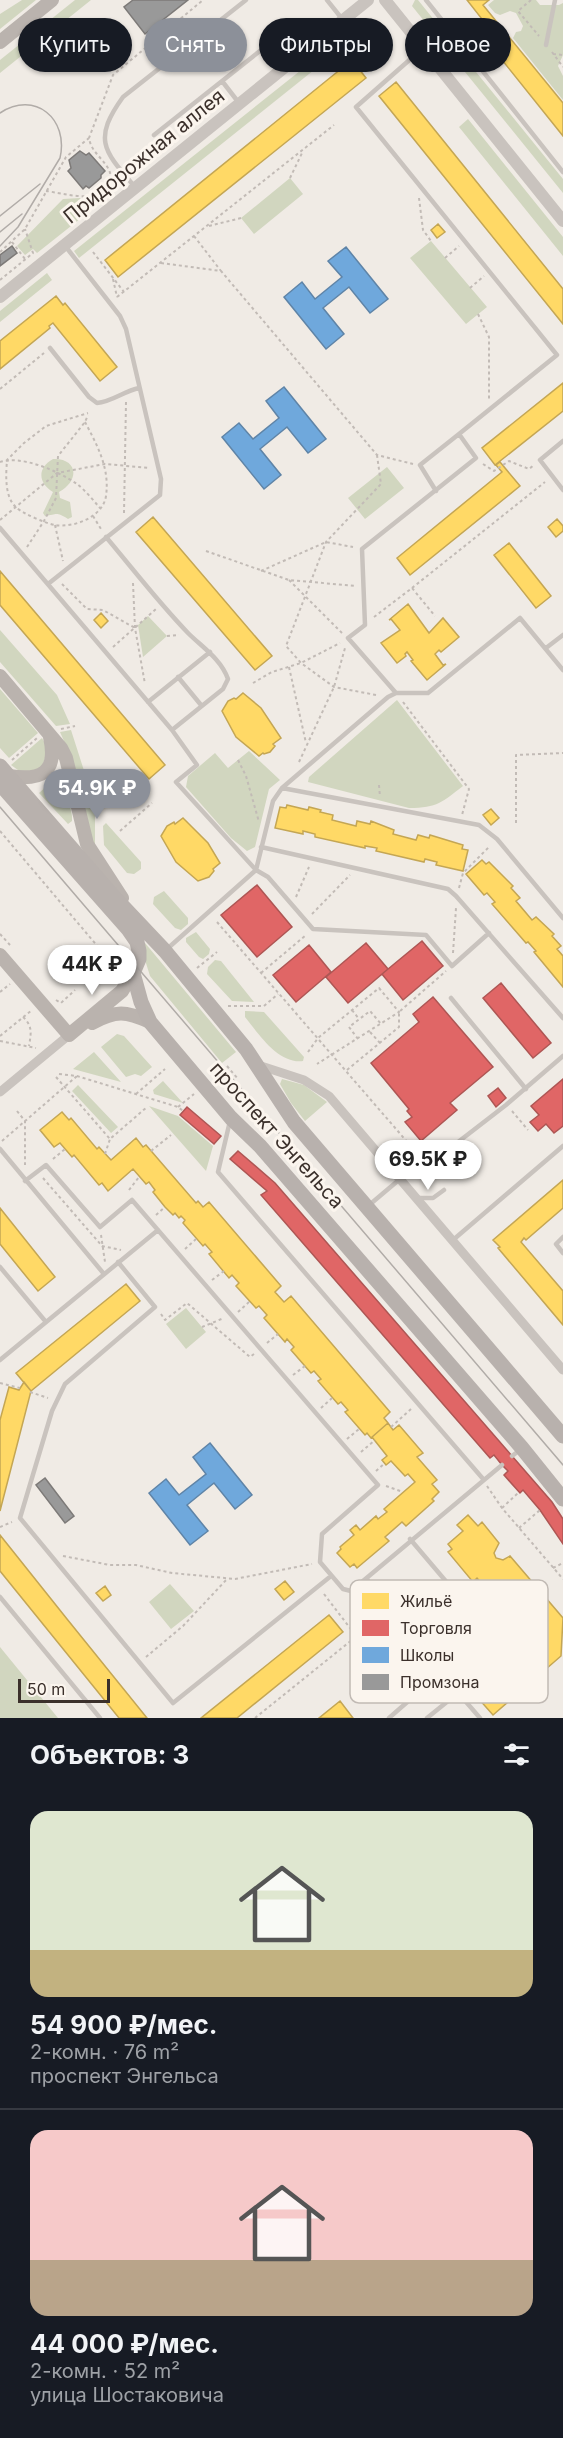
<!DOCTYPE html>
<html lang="ru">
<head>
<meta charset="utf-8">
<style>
	:root { --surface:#171b24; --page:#20242c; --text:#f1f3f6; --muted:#9ea1a6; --line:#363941; --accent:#8c9099 }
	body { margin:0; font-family:Inter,sans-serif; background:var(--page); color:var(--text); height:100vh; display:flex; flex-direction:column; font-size:22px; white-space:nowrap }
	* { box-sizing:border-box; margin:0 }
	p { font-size:20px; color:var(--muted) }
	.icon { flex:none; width:33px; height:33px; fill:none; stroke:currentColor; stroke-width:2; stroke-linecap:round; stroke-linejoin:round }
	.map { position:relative; height:1718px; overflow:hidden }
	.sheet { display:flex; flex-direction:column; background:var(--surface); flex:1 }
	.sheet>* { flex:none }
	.hud { position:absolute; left:18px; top:18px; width:528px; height:54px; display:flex; gap:12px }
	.scale { position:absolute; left:18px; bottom:15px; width:92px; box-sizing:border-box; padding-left:6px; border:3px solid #3b302b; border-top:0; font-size:16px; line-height:21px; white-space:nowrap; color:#3b302b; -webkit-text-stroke:4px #fbf5ee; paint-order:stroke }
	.price { position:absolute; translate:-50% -51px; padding:0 14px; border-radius:21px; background:#fff; color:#222; font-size:20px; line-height:39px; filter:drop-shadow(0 2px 3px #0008) }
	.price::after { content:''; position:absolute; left:50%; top:36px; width:18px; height:14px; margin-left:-9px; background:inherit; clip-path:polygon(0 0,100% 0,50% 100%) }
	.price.active { background:var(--accent); color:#fff }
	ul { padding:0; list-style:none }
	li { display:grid; align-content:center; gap:12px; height:318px; padding:0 30px }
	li+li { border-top:2px solid var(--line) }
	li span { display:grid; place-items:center; height:186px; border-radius:18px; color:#555 }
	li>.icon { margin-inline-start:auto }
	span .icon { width:108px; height:108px; fill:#fffc; stroke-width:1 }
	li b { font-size:26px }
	h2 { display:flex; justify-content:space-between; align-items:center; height:72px; padding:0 30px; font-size:26px }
	.pill { padding:0 21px; border-radius:27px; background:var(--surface); box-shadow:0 2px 4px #0004; font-size:21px; line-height:54px }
	.pill.active { background:var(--accent); color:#fff }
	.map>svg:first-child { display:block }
</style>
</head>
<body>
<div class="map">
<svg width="563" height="1718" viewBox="0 0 563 1718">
	<rect width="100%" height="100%" fill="#f0ebe5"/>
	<!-- green -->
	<path fill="#d1d6bf" d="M22 0H36L0 29V14Z
		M75 0H91L0 73V60Z
		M415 0H418L439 26 433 32 412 6Z
		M494 0H536L540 5H559L563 3V55L558 66 563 76V100L513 38 516 32 521 31 523 26 516 13 510 11 500 15 495 13 488 5Z
		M364 20 369 26 79 258 74 251Z
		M446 35 563 179V193L452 56 454 53 447 45 445 47 439 40Z
		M468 119 563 237V256L459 127Z
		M290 178 303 194 254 234 241 218Z
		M80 198 90 211 37 253 33 249 25 255 17 246 63 199Z
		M431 241 487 307 466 324 410 258Z
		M47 273 52 280 0 322V311Z
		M53 459C78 458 80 481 59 492L60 498 70 502 72 517 68 519C55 511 57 515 45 516L43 513 53 492C38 483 37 468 53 459Z
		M387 467 404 488 365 519 348 498Z
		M148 616 167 636 143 657 138 625Z
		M0 630 57 695 70 724 56 726 0 662Z
		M0 689 38 733 9 758 0 748Z
		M397 700 463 786C442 802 438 808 409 808L308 782 309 777Z
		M71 730 95 805V853L71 757 60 732Z
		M42 738 48 749 41 770 22 773 11 765Z
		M249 751 280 780 269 789 255 847 247 851 231 838 186 787 188 776 215 753 228 768Z
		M60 774 64 776 72 816V821L68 824 39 793Z
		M106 823 141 862V869L134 874 127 873 104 845 103 826Z
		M164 891 188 918V924L181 930 175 928 153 904 154 897Z
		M196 932 210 949 209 954 203 959 199 957 186 942V938Z
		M145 943 236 1052 222 1063 150 976 141 947Z
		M215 960 221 961 254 1002 232 1001 207 974 208 967Z
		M245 1011 264 1012 304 1057 303 1061C278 1064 259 1034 245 1017Z
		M117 1034 124 1036 152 1067 141 1076 135 1074 126 1077 101 1047Z
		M94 1052 121 1082 73 1069Z
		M282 1079 304 1085 327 1102 305 1121 291 1103 280 1084Z
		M163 1081 183 1103 154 1094 153 1090Z
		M78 1085 118 1127 111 1133 72 1091Z
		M149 1106 178 1116 213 1146 206 1171Z
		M186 1308 206 1332 186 1349 166 1324Z
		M170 1584 194 1611 171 1629 149 1602Z
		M0 1647 58 1718H0Z"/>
	<!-- homes -->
	<path fill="#ffd966" stroke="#c4a654" stroke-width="1.5" d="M467 0H489L483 5 563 103V136L474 25 482 19Z
		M352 60 366 78 118 277 105 260Z
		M396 82 563 289V324L379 96Z
		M438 224 445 232 437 238 431 230Z
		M56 296 63 305 65 303 117 367 100 381 53 323 49 326 50 328 0 369V341Z
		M563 383V411L495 465 482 448Z
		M500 462 520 486 410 575 397 558 502 472 496 465Z
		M153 517 272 656 255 670 136 532Z
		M557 519 563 526V531L556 537 548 527Z
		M509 543 551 596 536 608 494 555Z
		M0 571 165 765 149 779 0 605Z
		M408 604 429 633 443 618 459 637 441 652 439 650 435 654 443 665 446 664 427 680 411 661 413 660 407 652 405 654 406 656 397 663 381 643 400 630 391 619 389 620Z
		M101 613 108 621 101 628 94 620Z
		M243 693 261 708 281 738 273 744 275 746 270 752 264 754 263 753 259 756 236 737 222 711 228 701 234 698 236 699Z
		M287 805 308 810 309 807 321 810 320 812 333 815 332 820 356 826 357 821 370 824 371 821 394 830 393 834 416 840 418 835 429 838 430 835 463 845 462 849 468 850 463 871 436 865 437 862 425 859 424 862 376 851 377 848 365 846V848L315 837V834L303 831V834L275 828 280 807 286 808Z
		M491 809 499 818 491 825 483 815Z
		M183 818 208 843 220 863 213 869 214 871 209 877 198 881 176 862 161 836 167 826 174 822 175 824Z
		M482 860 486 864 489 862 513 886 511 888 520 898 516 901 532 920 536 917 554 934 552 936 561 946 557 949 563 956V987L534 952 536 951 528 942 526 943 492 904 495 902 487 893 484 895 466 874Z
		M62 1112 69 1120 71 1118 97 1149 99 1147 111 1160 136 1138 143 1147 146 1145 196 1203 198 1201 203 1207 209 1202 281 1286 275 1292 284 1302 291 1296 390 1412 384 1418 388 1423 371 1438 367 1433 365 1435 345 1412 348 1410 341 1402 338 1404 318 1381 321 1379 314 1371 311 1373 291 1350 294 1347 287 1339 285 1342 264 1318 267 1315 259 1306 256 1308 236 1286 239 1283 232 1275 229 1278 209 1254 212 1252 205 1244 203 1246 183 1223 185 1220 181 1216 179 1218 175 1213 173 1215 165 1207 153 1192 155 1190 149 1182 146 1184 133 1169 108 1191 102 1183 99 1185 74 1155 72 1157 60 1143 54 1147 40 1130Z
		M563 1180V1208L526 1240 524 1238 521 1242 563 1291V1325L498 1248 500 1247 493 1240Z
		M0 1208 55 1277 38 1291 0 1244Z
		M126 1284 140 1301 31 1391 16 1373Z
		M24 1382 31 1391 0 1511V1420L9 1387 19 1390Z
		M388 1423 393 1430 399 1425 423 1453 417 1457 437 1480 432 1484 439 1492 432 1499 434 1501 406 1526 402 1522 385 1537 389 1541 357 1568 354 1564 350 1567 337 1553 341 1549 340 1547 354 1535 350 1530 356 1525 360 1530 376 1516 378 1519 387 1512 384 1509 415 1482 408 1474 405 1476 391 1461 386 1465 382 1460 387 1456 372 1437Z
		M468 1515 478 1526 482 1522 499 1543 494 1553 496 1558 503 1560 510 1556 563 1618 561 1656 493 1715 470 1689 473 1686 470 1682 489 1666 492 1670 525 1642 511 1626 515 1623 509 1616 505 1619 480 1590 484 1586 477 1578 473 1582 448 1552 452 1549 448 1544 463 1531 457 1525Z
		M0 1535 67 1619 147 1718H119L0 1571Z
		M285 1581 294 1592 284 1600 275 1589Z
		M105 1586 111 1595 103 1601 96 1593Z
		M329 1615 343 1632 237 1718H201Z
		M340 1701 353 1718H319Z"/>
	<!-- shops -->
	<path fill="#e06666" stroke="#ae5654" stroke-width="1.5" d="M257 885 292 927 257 957 221 915Z
		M422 941 443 966 403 1000 382 974Z
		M366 943 388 969 348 1003 326 977Z
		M309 945 331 972 296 1002 273 975Z
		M501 983 551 1043 533 1058 483 998Z
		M433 997 493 1067 450 1103 457 1110 421 1141 405 1122 412 1117 407 1111 409 1109 371 1063 419 1022 413 1014Z
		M563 1079V1126L554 1133 546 1124 538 1131 530 1122 539 1115 531 1106Z
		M498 1088 506 1098 496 1107 488 1096Z
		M187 1107 221 1136 214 1144 180 1115Z
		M238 1151 275 1183 552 1502 563 1519V1544L540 1510 523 1490 520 1493 504 1475 508 1471 502 1465 494 1455 490 1458 261 1195 267 1191 230 1159Z"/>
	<!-- schools -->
	<path fill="#6fa8dc" stroke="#5f84a7" stroke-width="1.5" d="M346 247 388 299 370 313 349 287 323 308 344 334 326 349 284 297 302 282 315 299 342 277 328 261Z
		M284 387 326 439 308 453 287 427 260 449 281 475 264 489 222 437 239 423 253 439 279 418 266 401Z
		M210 1443 252 1495 235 1509 214 1483 187 1505 208 1531 190 1545 149 1493 166 1479 179 1495 206 1474 193 1457Z"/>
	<!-- industry -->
	<path fill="#999" stroke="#7d7a78" stroke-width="1.5" d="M133 0H188L145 34 124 7Z
		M80 151 86 155 89 153 105 171 101 175V178L89 188 86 186 83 189 68 171 71 168 69 160Z
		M12 246 17 253 0 266V255Z
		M45 1478 74 1516 65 1523 36 1485Z"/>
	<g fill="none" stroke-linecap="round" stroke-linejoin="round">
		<!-- path -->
		<path stroke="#c2bbb6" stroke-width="2" stroke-dasharray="3 3" stroke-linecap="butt" d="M531 0 518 11 539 36
			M552 52 563 67
			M553 54 563 55
			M290 178 303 151
			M46 191C63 193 100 205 109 184 111 180 111 174 109 170 103 158 91 152 89 138L113 75 203 0
			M419 198 423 230 431 241
			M209 226 241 218
			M194 236 221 271
			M12 242 25 259
			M0 252 25 229 66 157 89 138
			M93 252 124 292
			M445 258 459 246
			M161 263 221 271 377 455 413 464
			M113 279 117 297
			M0 280 33 253 25 229
			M470 288 484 276
			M117 297 334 125
			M478 314 489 337V399
			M0 389 44 353
			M85 422C97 445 110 468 106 496 103 517 74 528 55 525 47 524 22 513 17 508 4 498 6 474 7 460L24 443 46 426 88 413
			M0 462C22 455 58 471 77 484 85 490 93 500 100 508
			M483 464 494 471 509 461 529 469 534 465
			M124 513 126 402
			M93 516 101 529
			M0 520 57 473 105 464 150 468
			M55 525 63 561
			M27 547 44 521 56 498 58 456 85 422 88 415
			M206 551 289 580 356 586
			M261 571 326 542 353 547
			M289 580 342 633
			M133 583 135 628 145 684
			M62 584 87 609 103 610 135 628
			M412 588 545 482
			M374 617 412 588 435 616
			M167 636 179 635
			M113 647 156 609
			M289 667 306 743
			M253 683 272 672 301 663 340 643
			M376 695 334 687 301 663 286 646 326 542 381 484 377 455
			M403 702 469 789 462 815
			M61 729 75 726
			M12 760 37 738
			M238 760 246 776 259 822
			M299 762 334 687 345 648
			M379 785 380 797
			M516 823V755L563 753
			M0 831 110 961 96 972
			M120 831 152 803
			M459 888 463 873 490 846
			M296 897 309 867
			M312 914 350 875
			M217 922 422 1159
			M0 934 10 945
			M453 953 456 908
			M197 968 217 952
			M261 973 306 935
			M0 992 10 984
			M56 1000 61 1003 75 990
			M228 1006H264L278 994
			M352 1010 359 1019
			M23 1017C33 1026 31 1034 29 1046
			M370 1032 380 1043
			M0 1036 32 1010
			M358 1039 349 1027 370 1011 382 1025
			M0 1041 36 1048
			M308 1052 318 1038 379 988 399 1012 317 1064
			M227 1066 238 1079
			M347 1070 399 1027V1012L446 971
			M59 1074 77 1076 178 1107 183 1111
			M56 1077 110 1139 147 1107
			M136 1094 165 1069
			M178 1107 194 1094
			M17 1111 25 1121V1165
			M512 1111 528 1130
			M2 1141 77 1076
			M151 1151 171 1135
			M105 1154 110 1139
			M53 1159 65 1149
			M43 1178 102 1246 121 1250
			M129 1190 139 1177
			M156 1215 165 1207
			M101 1235 105 1262
			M185 1249 196 1239
			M212 1280 224 1271
			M238 1312 250 1301
			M161 1314 165 1320 187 1303 250 1357 254 1354
			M202 1327 224 1318
			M267 1343 278 1334
			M293 1375 305 1366
			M0 1383 20 1388
			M30 1392 48 1398
			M321 1408 332 1398
			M391 1427 411 1409
			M347 1439 359 1429
			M361 1452 375 1440
			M376 1471 385 1463
			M386 1486 403 1492
			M487 1486 502 1508 563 1579
			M502 1508 519 1492
			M0 1527 12 1522
			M519 1528 540 1510
			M63 1556 110 1565H136L172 1573 235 1579 312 1564
			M553 1568 563 1563
			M324 1594 366 1649 384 1651
			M146 1657 183 1626 228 1578
			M360 1691 366 1649
			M255 1718 373 1623"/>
		<!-- service -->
		<path stroke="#c9c3be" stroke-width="4.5" d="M327 0 343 20
			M426 0 563 172
			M546 45 555 0
			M222 81 239 103
			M154 135 294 24
			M135 187C104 151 92 140 123 97L246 0
			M50 348 89 397 97 403C112 402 124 391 139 388
			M563 441 540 460 563 490
			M436 491 420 465 459 434
			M0 528 172 730 197 765 176 782 256 870 268 877 313 929 426 935 452 966 489 933
			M106 537C133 569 159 603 188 633 202 647 221 659 228 679L223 689 172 730
			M48 584 160 495 161 479 126 329 120 316 66 247
			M546 648 563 635
			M178 677 201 705
			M396 693 348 638 365 625 362 549 476 458 459 434 557 355 356 107 423 48
			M148 702 210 652
			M282 788 479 825 497 839 563 918
			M261 847 448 889 456 896 563 1018
			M167 949 256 870 273 801 282 788 388 697 396 693H428L520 618 563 670
			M451 998 526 1089
			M230 1121 218 1172 484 1480
			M0 1149 104 1274
			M25 1181 46 1165 100 1227 132 1200 378 1485 322 1534 320 1562 343 1589 351 1591 502 1465
			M417 1198H433L444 1190
			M368 1206 400 1179 427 1166 506 1105 563 1056
			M563 1237 556 1244 563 1253
			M453 1240 563 1146
			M118 1262 155 1307 65 1384 52 1411 20 1518 173 1703 331 1576
			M0 1267 46 1322
			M0 1360 158 1230
			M512 1456 520 1450
			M410 1539 495 1639 447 1680
			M367 1578 390 1648 411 1671 447 1680 480 1718
			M0 1597 100 1718
			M389 1718 436 1677
			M427 1718 458 1693"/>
		<!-- minor -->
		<path stroke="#c9c3be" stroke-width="9" d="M258 1065 304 1080 329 1096 563 1370
			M0 1092 69 1035"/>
		<!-- tertiary -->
		<path stroke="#c9c3be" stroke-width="12" d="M385 0 563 221
			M0 297 368 0"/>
		<!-- secondary -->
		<path stroke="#bab3ae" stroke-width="14" d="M0 42 52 0
			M0 676 61 748 66 758 87 844 122 898
			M9 776C41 781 58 773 50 737
			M0 955 69 1035
			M92 1023C116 1010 126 1011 150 1022
			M69 1035 122 991 133 973"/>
		<!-- primary -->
		<path stroke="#b8b1ad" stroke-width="15" d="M0 766 114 897 165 951 246 1049 294 1122 563 1436
			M0 784 128 929 137 942 139 951V959L133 973 141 1002 150 1022 231 1118 260 1146 522 1448 563 1499"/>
		<!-- tram -->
		<path stroke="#b1aca8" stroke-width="1.5" d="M0 113C35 90 69 119 60 158L18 227 0 246
			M0 216 40 184
			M0 232 22 214
			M0 807 563 1465"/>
	</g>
	<g text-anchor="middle" stroke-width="6" stroke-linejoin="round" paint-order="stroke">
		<!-- street labels -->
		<g font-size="20" fill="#3b302b" stroke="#fbf5ee">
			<text transform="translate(144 156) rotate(-39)" y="7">Придорожная аллея</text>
			<text transform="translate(277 1135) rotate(48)" y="7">проспект Энгельса</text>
		</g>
	</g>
	<!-- legend -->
	<rect x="350" y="1580" width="198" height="123" rx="9" fill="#fbf5ee" stroke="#c1bab4" stroke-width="1.5"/>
	<rect x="362" y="1593" width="27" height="16" fill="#ffd966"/>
	<rect x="362" y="1620" width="27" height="16" fill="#e06666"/>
	<rect x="362" y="1647" width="27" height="16" fill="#6fa8dc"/>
	<rect x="362" y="1674" width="27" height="16" fill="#999"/>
	<g font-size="16" fill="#3b302b">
		<text x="400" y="1607">Жильё</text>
		<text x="400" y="1634">Торговля</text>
		<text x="400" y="1661">Школы</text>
		<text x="400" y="1688">Промзона</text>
	</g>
</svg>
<div class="scale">50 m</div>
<b class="price active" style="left:97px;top:820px">54.9K ₽</b>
<b class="price" style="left:92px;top:996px">44K ₽</b>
<b class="price" style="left:428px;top:1191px">69.5K ₽</b>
<div class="hud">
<a class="pill">Купить</a>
<a class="pill active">Снять</a>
<a class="pill">Фильтры</a>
<a class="pill">Новое</a>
</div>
</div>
<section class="sheet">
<h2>Объектов: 3<svg class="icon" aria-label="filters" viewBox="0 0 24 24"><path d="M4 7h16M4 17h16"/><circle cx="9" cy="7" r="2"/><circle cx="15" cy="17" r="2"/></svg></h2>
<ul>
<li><span style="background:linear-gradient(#dfe7d0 75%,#c2b280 0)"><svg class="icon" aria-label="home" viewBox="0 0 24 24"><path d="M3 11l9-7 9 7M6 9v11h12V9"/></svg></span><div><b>54 900 ₽/мес.</b><p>2-комн. · 76 m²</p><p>проспект Энгельса</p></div></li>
<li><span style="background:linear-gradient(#f6c9c9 70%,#b9a48a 0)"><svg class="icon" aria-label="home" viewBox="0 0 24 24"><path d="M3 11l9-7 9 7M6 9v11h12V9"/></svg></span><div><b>44 000 ₽/мес.</b><p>2-комн. · 52 m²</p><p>улица Шостаковича</p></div></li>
</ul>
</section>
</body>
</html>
